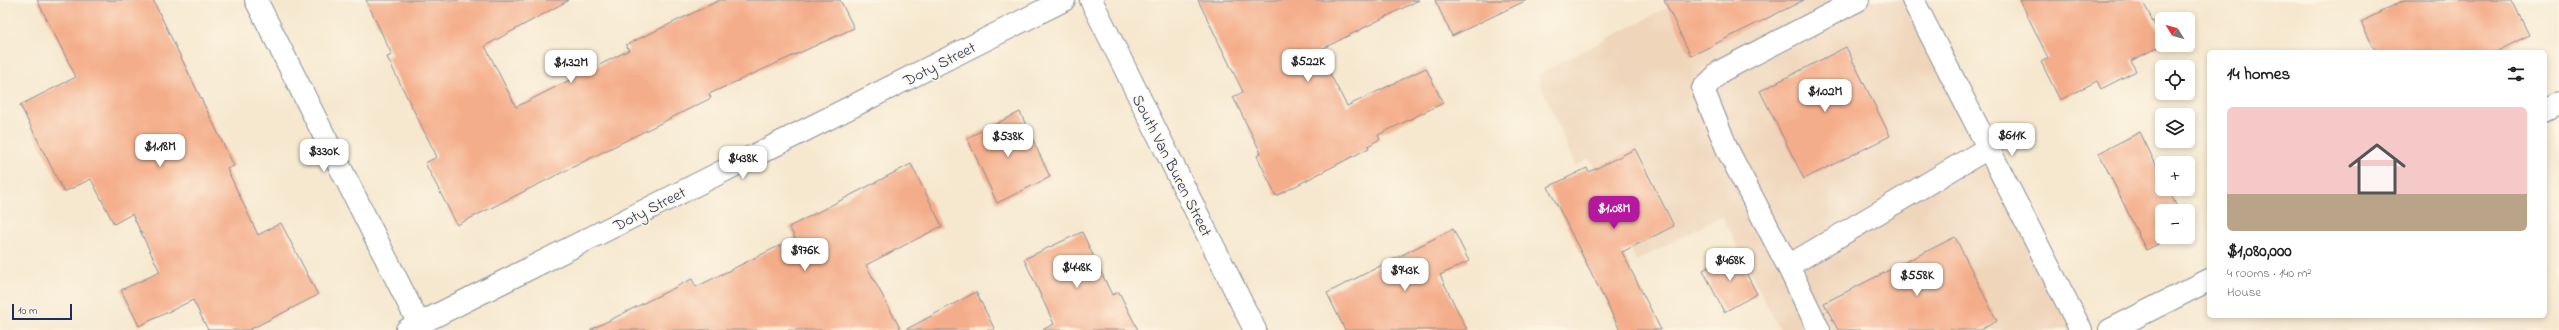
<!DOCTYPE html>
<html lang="en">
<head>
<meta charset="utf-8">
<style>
	:root { --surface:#fff; --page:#f2f2f2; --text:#222; --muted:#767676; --accent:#b5179e }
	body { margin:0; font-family:"Indie Flower",sans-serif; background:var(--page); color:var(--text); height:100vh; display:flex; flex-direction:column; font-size:15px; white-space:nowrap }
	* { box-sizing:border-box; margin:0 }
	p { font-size:13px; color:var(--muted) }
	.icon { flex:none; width:22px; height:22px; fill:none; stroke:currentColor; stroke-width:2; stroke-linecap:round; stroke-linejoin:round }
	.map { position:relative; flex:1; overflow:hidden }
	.side { position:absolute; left:2207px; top:50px; width:340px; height:268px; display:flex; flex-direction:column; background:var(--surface); border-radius:6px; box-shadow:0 2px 6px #0003 }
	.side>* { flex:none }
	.needle { width:26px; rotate:307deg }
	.tools { position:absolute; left:2155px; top:12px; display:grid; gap:8px }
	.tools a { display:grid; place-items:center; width:40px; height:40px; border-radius:6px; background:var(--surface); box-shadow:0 2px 6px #0003; font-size:20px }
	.scale { position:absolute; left:12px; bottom:10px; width:60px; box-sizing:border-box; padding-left:4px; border:2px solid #1b2f5e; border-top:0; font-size:11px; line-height:14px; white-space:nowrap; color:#1b2f5e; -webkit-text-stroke:3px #fcf5e5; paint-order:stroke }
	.price { position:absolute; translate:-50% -34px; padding:0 9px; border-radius:8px; background:#fff; color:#222; font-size:13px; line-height:26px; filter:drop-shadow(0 1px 2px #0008) }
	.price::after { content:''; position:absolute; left:50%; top:24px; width:12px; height:9px; margin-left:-6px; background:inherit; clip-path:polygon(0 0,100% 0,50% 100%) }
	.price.active { background:var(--accent); color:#fff }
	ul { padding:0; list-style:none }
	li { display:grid; align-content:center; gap:8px; height:212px; padding:0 20px }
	li span { display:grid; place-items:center; height:124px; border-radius:6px; color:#555 }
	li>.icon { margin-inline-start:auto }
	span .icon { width:72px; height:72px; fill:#fffc; stroke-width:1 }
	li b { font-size:17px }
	h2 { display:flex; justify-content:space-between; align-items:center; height:48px; padding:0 20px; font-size:17px }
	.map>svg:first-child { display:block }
</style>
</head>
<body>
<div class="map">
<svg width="2559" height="330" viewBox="0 0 2559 330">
	<rect width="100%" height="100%" fill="#fcf5e5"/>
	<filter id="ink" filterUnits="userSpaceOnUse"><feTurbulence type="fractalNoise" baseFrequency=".025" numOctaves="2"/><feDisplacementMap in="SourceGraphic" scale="8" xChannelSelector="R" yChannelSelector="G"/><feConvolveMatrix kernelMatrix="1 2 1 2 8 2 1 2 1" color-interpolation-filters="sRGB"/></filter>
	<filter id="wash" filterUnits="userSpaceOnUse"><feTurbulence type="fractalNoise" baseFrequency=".012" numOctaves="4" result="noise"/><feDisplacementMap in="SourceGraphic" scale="16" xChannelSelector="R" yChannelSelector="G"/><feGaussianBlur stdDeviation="0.9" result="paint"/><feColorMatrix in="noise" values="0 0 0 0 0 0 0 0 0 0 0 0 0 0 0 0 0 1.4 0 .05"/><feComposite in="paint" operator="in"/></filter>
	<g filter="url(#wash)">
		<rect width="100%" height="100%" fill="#f6e8cf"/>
		<!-- built -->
		<path fill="#efd6bb" d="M1682 0H1913L2081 330H1780L1722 216 1636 261 1590 159 1575 166 1537 75Z"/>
		<g id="blocks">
			<!-- building -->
			<path fill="#f4ad8a" d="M37 0H153L234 166 227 169 258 235 281 223 318 295 249 330H208L193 300 139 326 121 290 160 272 132 214 114 224 91 179 64 192 20 105 76 77Z
				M366 0H569L485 46 516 107 629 50 626 45 720 0H840L854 28 709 94 711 98 457 225 425 163 437 157 387 57 392 55Z
				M1198 0H1419L1318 51 1347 106 1426 68 1443 103 1378 135 1380 139 1368 146 1369 148 1276 196 1257 156 1261 153 1233 97 1243 92Z
				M1435 0H1527L1452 36Z
				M1664 0H1804L1691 56Z
				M2020 0H2142L2162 39V45L2131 61 2136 71 2101 89 2097 81 2060 100 2041 62 2048 58Z
				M2404 0H2512L2529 35 2496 52H2376L2361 22Z
				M1846 47 1890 136 1804 179 1760 91Z
				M1020 112 1050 177 997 203 967 138Z
				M2140 132 2162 177V189H2168L2179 211H2162V237H2173L2146 250 2099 153Z
				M1635 149 1674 226 1622 252 1661 330H1620L1548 187 1587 168 1589 172Z
				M911 164 942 226 866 265 901 330H590L692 279 696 287 795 238 789 227Z
				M1453 229 1469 261 1440 275 1467 330H1345L1327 293Z
				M1082 232 1112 295 1119 292 1138 330H1042L1054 324 1024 259Z
				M1955 237 1997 321 1980 330H1838L1824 303Z
				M1736 253 1757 294 1724 312 1703 270Z
				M976 292 995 330H905Z"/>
		</g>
	</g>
	<g filter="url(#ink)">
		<use href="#blocks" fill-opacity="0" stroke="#888c96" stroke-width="1"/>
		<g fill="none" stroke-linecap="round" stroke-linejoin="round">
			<defs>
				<path id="service" d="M1788 266 1728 151 1703 89 1721 71 1858 0
					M1819 330 1788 266 1988 148"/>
				<path id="minor" d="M256 0 422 330
					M1091 0 1255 330
					M2545 110 2559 103
					M407 330 1064 0
					M2110 330 2209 280"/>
				<path id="secondary" d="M1913 0 2081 330"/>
			</defs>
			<!-- service casing -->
			<use href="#service" stroke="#888c96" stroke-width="24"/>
			<!-- minor casing -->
			<use href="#minor" stroke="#888c96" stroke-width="24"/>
			<!-- secondary casing -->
			<use href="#secondary" stroke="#888c96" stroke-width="24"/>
			<!-- service -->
			<use href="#service" stroke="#fff" stroke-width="22"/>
			<!-- minor -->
			<use href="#minor" stroke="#fff" stroke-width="22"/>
			<!-- secondary -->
			<use href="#secondary" stroke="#fff" stroke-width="22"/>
		</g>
	</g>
	<g text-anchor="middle" stroke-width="3" stroke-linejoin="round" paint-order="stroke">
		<!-- street labels -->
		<g font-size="16" fill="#1b2f5e" stroke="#fcf5e5">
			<text transform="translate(939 63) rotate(-27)" y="6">Doty Street</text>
			<text transform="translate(1173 165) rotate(63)" y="6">South Van Buren Street</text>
			<text transform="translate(649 208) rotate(-27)" y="6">Doty Street</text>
		</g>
	</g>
</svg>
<div class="tools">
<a><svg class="needle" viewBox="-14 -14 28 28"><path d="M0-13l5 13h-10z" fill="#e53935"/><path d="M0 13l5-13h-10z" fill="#767676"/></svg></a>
<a><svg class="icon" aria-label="locate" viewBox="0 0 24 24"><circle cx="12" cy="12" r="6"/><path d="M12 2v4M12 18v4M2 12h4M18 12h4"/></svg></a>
<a><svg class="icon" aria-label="layers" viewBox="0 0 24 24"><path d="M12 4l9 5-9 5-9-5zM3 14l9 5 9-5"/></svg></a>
<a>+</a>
<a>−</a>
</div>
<div class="scale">10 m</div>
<b class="price" style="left:1308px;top:83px">$522K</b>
<b class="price" style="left:571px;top:84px">$1.32M</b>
<b class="price" style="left:1825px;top:113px">$1.02M</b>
<b class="price" style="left:2012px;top:157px">$611K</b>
<b class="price" style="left:1008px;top:158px">$538K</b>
<b class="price" style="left:160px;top:168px">$1.18M</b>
<b class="price" style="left:324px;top:173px">$330K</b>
<b class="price" style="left:743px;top:180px">$438K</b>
<b class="price active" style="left:1614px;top:230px">$1.08M</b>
<b class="price" style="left:805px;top:272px">$976K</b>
<b class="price" style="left:1730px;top:282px">$468K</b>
<b class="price" style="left:1077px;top:289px">$448K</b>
<b class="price" style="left:1405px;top:292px">$943K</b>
<b class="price" style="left:1917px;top:297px">$558K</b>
<section class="side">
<h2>14 homes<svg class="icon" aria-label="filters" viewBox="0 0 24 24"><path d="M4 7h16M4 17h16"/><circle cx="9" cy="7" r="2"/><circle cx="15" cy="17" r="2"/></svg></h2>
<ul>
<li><span style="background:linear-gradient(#f6c9c9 70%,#b9a48a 0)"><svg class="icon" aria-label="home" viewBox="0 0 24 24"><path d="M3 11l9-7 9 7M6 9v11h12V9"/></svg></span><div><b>$1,080,000</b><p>4 rooms · 140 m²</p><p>House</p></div></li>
</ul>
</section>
</div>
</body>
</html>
